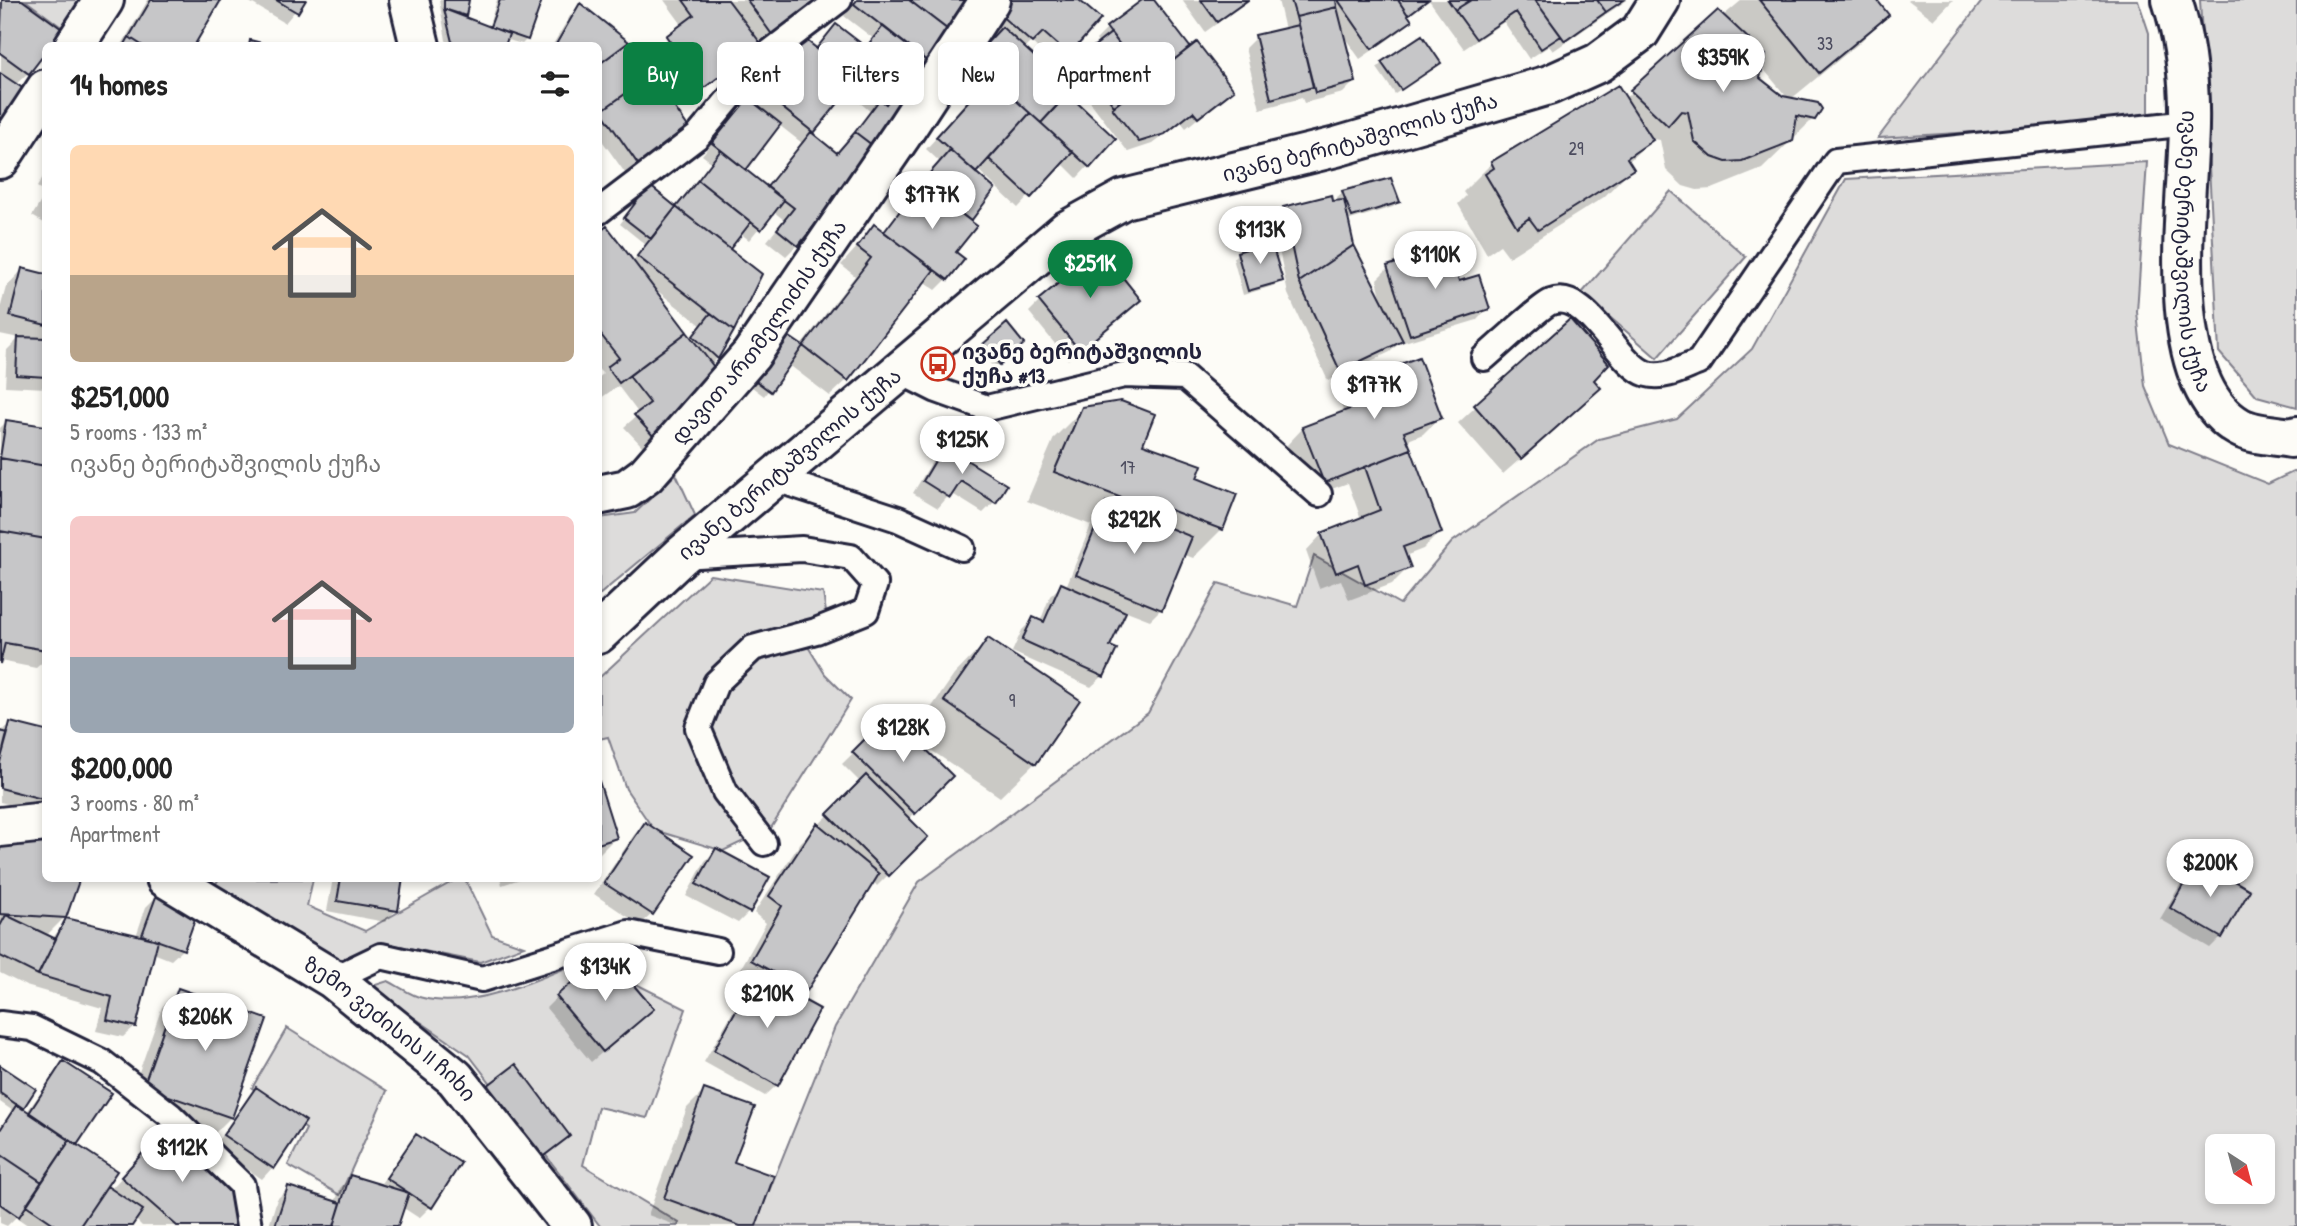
<!DOCTYPE html>
<html lang="en">
<head>
<meta charset="utf-8">
<style>
	:root { --surface:#fff; --page:#f6f6f6; --text:#222; --muted:#767676; --accent:#0b8043 }
	body { margin:0; font-family:"Patrick Hand","Noto Sans Georgian",sans-serif; background:var(--page); color:var(--text); height:100vh; display:flex; flex-direction:column; font-size:26px; white-space:nowrap }
	* { box-sizing:border-box; margin:0 }
	p { font-size:23px; color:var(--muted) }
	.icon { flex:none; width:38px; height:38px; fill:none; stroke:currentColor; stroke-width:2; stroke-linecap:round; stroke-linejoin:round }
	.map { position:relative; flex:1; overflow:hidden }
	.drawer { position:absolute; left:42px; top:42px; width:560px; height:840px; display:flex; flex-direction:column; background:var(--surface); border-radius:10px; box-shadow:0 4px 10px #0003 }
	.drawer>* { flex:none }
	.banner { position:absolute; left:623px; top:42px; width:665px; height:63px; display:flex; gap:14px }
	.needle { width:46px; rotate:144deg }
	.buttons { position:absolute; left:2205px; top:1134px; display:grid; gap:14px }
	.buttons a { display:grid; place-items:center; width:70px; height:70px; border-radius:10px; background:var(--surface); box-shadow:0 4px 10px #0003; font-size:35px }
	.price { position:absolute; translate:-50% -60px; padding:0 16px; border-radius:24px; background:#fff; color:#222; font-size:23px; line-height:46px; filter:drop-shadow(0 2px 4px #0008) }
	.price::after { content:''; position:absolute; left:50%; top:42px; width:21px; height:16px; margin-left:-10px; background:inherit; clip-path:polygon(0 0,100% 0,50% 100%) }
	.price.on { background:var(--accent); color:#fff }
	ul { padding:0; list-style:none }
	li { display:grid; align-content:center; gap:14px; height:371px; padding:0 28px }
	li span { display:grid; place-items:center; height:217px; border-radius:10px; color:#555 }
	li>.icon { margin-inline-start:auto }
	span .icon { width:126px; height:126px; fill:#fffc; stroke-width:1 }
	li b { font-size:30px }
	h2 { display:flex; justify-content:space-between; align-items:center; height:84px; padding:0 28px; font-size:30px }
	.tag { padding:0 24px; border-radius:10px; background:var(--surface); box-shadow:0 4px 10px #0003; font-size:24px; line-height:63px }
	.tag.on { background:var(--accent); color:#fff }
	.map>svg:first-child { display:block }
</style>
</head>
<body>
<div class="map">
<svg width="2297" height="1226" viewBox="0 0 2297 1226">
	<rect width="100%" height="100%" fill="#fdfcf7"/>
	<filter id="ink" filterUnits="userSpaceOnUse"><feTurbulence type="fractalNoise" baseFrequency=".0143" numOctaves="2"/><feDisplacementMap in="SourceGraphic" scale="14" xChannelSelector="R" yChannelSelector="G"/><feConvolveMatrix kernelMatrix="1 2 1 2 8 2 1 2 1" color-interpolation-filters="sRGB"/></filter>
	<g filter="url(#ink)">
		<!-- green -->
		<path fill="#dddcdb" stroke="#807f8b" stroke-width="2" fill-rule="evenodd" d="M25 0H84L68 32Z
			M1983 0H2138L2149 33V121L1878 138Z
			M2200 0H2297V407L2257 396 2219 352Z
			M2147 162 2137 312 2145 386 2169 444 2268 484 2297 470V1226H755L835 1027 919 882 1148 713 1218 583 1297 606 1314 556 1400 604 1452 542 1599 439 1677 419 1752 349 1846 179ZM2217 1146H2263V1192H2217Z
			M1671 191 1746 257 1657 358 1582 293Z
			M676 474 695 515 599 595V518L635 513Z
			M710 575 823 593 826 612 802 637 825 674 851 700 771 828 723 851 654 830 626 789 608 737 599 739V678Z
			M219 879H313L307 906 365 931 457 879H465L492 935 524 946 480 962 384 943 329 964 208 895Z
			M596 955 604 968 686 1009 647 1118 598 1107 583 1165 679 1223 678 1226H600L469 1055 369 987 388 981C399 986 411 996 423 998 474 1011 549 975 596 955Z
			M287 1028 387 1091 340 1195 288 1165 306 1129 252 1088Z"/>
		<!-- shadow -->
		<path fill="#0003" fill-rule="evenodd" d="M2 0H19L46 46 28 73 15 85 0 121Z
			M148 0H219L192 46H121Z
			M246 0H304L285 23Z
			M439 0H467L464 17 488 28 497 0H540L527 39 522 44 505 39 503 46H447Z
			M664 0H810L764 50 760 44 692 98 656 49 683 26Z
			M857 0H982L920 75 911 68 904 78 797 245 786 256 767 241 784 220 773 211 749 240 740 233 727 250 717 358 643 447 624 427 639 414 618 386 601 398 598 395V378L603 374 598 369V235L632 262 646 245 620 224 644 193 675 208 711 162 702 155 790 49 815 50 836 26 865 49 874 39 844 16ZM846 91 871 112 836 155 811 134ZM779 125 802 143 766 189 743 170ZM655 289 702 326 691 340 654 290Z
			M1013 0H1077L1068 54 1057 65 1031 42 1024 49 1065 94 1114 139 1077 178 1061 162 1018 208 977 169 973 173 993 189 968 221 954 252 963 259 947 279 936 290 923 281 847 380 830 396 788 364 764 396 748 384 800 347 855 276 841 265 875 227 883 233 940 162 926 149 993 76 974 58 998 33 989 26Z
			M1145 0H1151L1190 50 1232 90 1186 128 1181 122 1152 144 1128 152 1068 72 1099 44 1096 40 1107 29Z
			M1182 0H1250L1205 32Z
			M1278 0H1427L1406 15 1410 21 1399 32 1360 59 1343 35 1354 82 1343 93 1304 103 1302 98 1260 109 1245 48 1256 37 1285 30Z
			M1429 0H1627L1553 51 1549 46 1529 59 1504 22 1464 49Z
			M1742 0H1874L1887 15 1858 44 1791 99 1814 118 1762 169 1712 189 1697 190 1683 186 1666 170 1660 140 1652 139 1628 162 1632 168 1604 197 1509 257 1500 245 1487 254 1458 204 1466 196 1463 192 1492 163 1624 99ZM1761 66 1790 101 1758 79Z
			M1908 0H1953L1934 20Z
			M581 5 628 44 689 130 628 177 598 135V46H552L570 16Z
			M1382 63 1434 68 1395 94 1377 68Z
			M46 172V193L37 187Z
			M1343 192 1398 202 1393 207 1347 221 1353 245 1383 306 1377 279 1388 268 1458 283 1488 308 1477 320 1398 344 1390 352 1328 381 1288 294 1273 220 1284 209 1339 202 1337 197Z
			M46 193V224L32 216Z
			M1238 253 1281 280 1276 285 1243 295 1233 258Z
			M22 270 46 276V388L5 386 7 350 19 338 0 334V309L6 287Z
			M1139 300 1068 360 1029 312 1040 301Z
			M1569 322 1592 380 1582 405 1503 474 1458 423Z
			M984 345 1017 349 994 368 979 351Z
			M1418 359 1440 417 1423 434 1406 441 1440 532 1423 549 1405 556 1409 567 1392 584 1349 600 1341 580 1319 588 1306 551 1322 534 1361 519 1348 483 1307 498 1287 445 1303 428 1344 413 1339 399 1355 383Z
			M1083 409 1195 479 1235 495 1222 529 1193 558 1183 554 1161 609 1150 620 1124 610 1108 647 1103 676 1091 687 1012 652 1022 630 1033 619 1040 622 1050 596 1062 585 1066 587 1091 525 1027 501 1054 438Z
			M6 422 46 428V659L36 668 0 661V428Z
			M945 449 994 502 983 513 951 493 938 508 913 493 933 460Z
			M988 640 1035 763 1000 797 916 740 950 776 908 819 926 837 877 886 873 881 806 990 797 999 777 1085 765 1096 704 1062 748 985 736 977 766 923 754 913 801 842 861 783 842 764 890 717 911 737 954 675Z
			M11 724 46 733V814L0 802V732Z
			M598 784 615 838 598 855Z
			M645 824 652 914 640 925 594 894 634 835Z
			M0 837 46 878 65 917 46 936 52 939 67 920 136 936 146 907 157 896 183 949 171 960 153 953 135 1026 123 1037 96 1031 102 1008 26 986 0 973Z
			M716 850 749 912 738 923 686 896 705 861Z
			M2198 862 2221 937 2210 948 2160 919 2187 873Z
			M333 878H402L396 910 385 922 327 911Z
			M500 878H523L502 885Z
			M179 990 231 1117 214 1134 128 1103 162 1007Z
			M557 997 640 1020 591 1062 546 1008Z
			M63 1063 75 1145 104 1186 110 1190 168 1127 236 1226H142L135 1219 130 1226H29L16 1217 7 1226 0 1223V1127L13 1111 0 1102V1067L20 1109 26 1113Z
			M256 1089 273 1167 262 1179 214 1146Z
			M704 1091 732 1163 754 1226H678L648 1215 687 1108Z
			M416 1136 459 1164 430 1207 419 1218 402 1207 396 1226H269L277 1199 289 1188 335 1203 340 1188 351 1177 379 1186Z"/>
		<!-- building -->
		<path fill="#c6c6c8" stroke="#22223b" stroke-width="2" d="M2 0H22L62 29 50 46H46V52L29 74 0 53Z
			M151 0H221L194 46H143L129 37Z
			M276 0H306L298 13Z
			M444 0H469L466 16 444 9Z
			M500 0H542L528 40 490 27Z
			M683 0H728L762 45 704 88 666 36 694 15Z
			M747 0H813L819 9 776 40Z
			M857 0H909L956 36 932 65 854 4Z
			M909 0H984L956 36Z
			M1012 0H1079L1101 19 1069 55 1043 32 1032 43 999 14Z
			M1142 0H1154L1190 47 1148 81 1106 27Z
			M1201 0H1248L1217 22Z
			M1291 0H1336L1337 7 1296 17Z
			M1338 0H1398L1412 21 1372 49Z
			M1398 0H1428L1408 15Z
			M1448 0H1471L1455 10Z
			M1471 0H1535L1561 36 1541 49 1516 12 1476 39 1455 10Z
			M1535 0H1597L1606 12 1565 41Z
			M1597 0H1624L1606 12Z
			M1759 0H1877L1889 15 1819 73Z
			M580 3 629 42 598 65V46H555Z
			M1337 7 1356 82 1315 93 1296 17Z
			M444 9 509 34 505 46H453Z
			M1718 10 1766 55 1760 78 1783 96 1818 103 1822 109 1815 120 1797 116 1793 141 1742 161 1726 162 1712 157 1694 141 1688 112 1681 111 1668 126 1630 90Z
			M836 24 906 78 886 104 816 49Z
			M1298 25 1313 87 1271 99 1255 35Z
			M883 26 922 57 906 78 866 47Z
			M1002 27 1071 90 1041 123 990 77 1003 64 984 46Z
			M1111 33 1148 81 1114 106 1078 59Z
			M1422 35 1441 63 1401 90 1381 62Z
			M801 36 857 80 814 133 759 89Z
			M129 37 143 46H124Z
			M250 40 273 46H249Z
			M629 42 652 75 598 113V65Z
			M1197 42 1234 90 1198 118 1193 112 1165 134 1139 142 1112 108Z
			M0 73 24 89 0 124Z
			M652 75 691 131 640 167 601 111Z
			M990 77 1030 113 976 173 936 137Z
			M906 78 921 91 876 148 855 132 880 99 886 104Z
			M1618 85 1653 140 1627 158 1634 169 1538 230 1529 218 1517 227 1485 174 1494 168 1491 162Z
			M1068 94 1116 139 1090 168 1041 123Z
			M748 98 781 124 746 170 712 143Z
			M1030 113 1073 152 1031 198 989 159Z
			M811 132 837 153 855 132 876 148 798 246 777 229 794 208 767 187Z
			M721 150 784 200 761 230 698 180Z
			M950 150 995 189 971 221 921 183Z
			M1391 178 1400 202 1352 217 1342 191Z
			M698 180 751 222 730 249 676 207Z
			M921 183 977 226 956 252 965 259 948 280 884 232Z
			M649 185 676 207 651 239 624 218Z
			M1331 195 1332 201 1344 200 1354 245 1299 282 1283 207Z
			M676 207 762 274 734 331 637 256Z
			M874 224 934 270 848 381 803 346 871 258 857 247Z
			M607 226 687 332 619 383 607 367 619 358 598 331V233Z
			M1271 241 1283 281 1248 291 1237 252Z
			M1354 245 1403 341 1340 371 1299 282Z
			M1448 247 1459 281 1479 275 1490 309 1410 335 1387 266Z
			M1100 249 1141 300 1080 351 1038 300Z
			M22 268 46 274V325L10 316Z
			M711 313 734 331 718 359 693 336Z
			M1570 319 1609 364 1594 380 1601 388 1521 459 1474 405Z
			M1007 323 1024 344 1000 365 983 344Z
			M687 332 717 371 655 438 634 415 650 403 629 376Z
			M784 333 803 346 771 392 752 378Z
			M18 337 46 338V377L16 375Z
			M1419 357 1442 418 1404 432 1411 449 1324 483 1302 427 1363 404 1355 381Z
			M1121 401 1155 414 1143 444 1202 465 1197 478 1237 494 1223 530 1152 503 1150 509 1054 472 1082 407Z
			M6 420 46 426V466L0 458Z
			M944 446 1007 485 996 503 961 481 950 498 923 481Z
			M1411 449 1442 533 1403 547 1411 568 1365 585 1358 564 1336 573 1321 533 1380 510 1365 467Z
			M0 458 46 466V539L0 531Z
			M1106 502 1192 537 1162 610 1076 575Z
			M0 531 46 539V650L5 643 0 664Z
			M1061 583 1126 612 1110 646 1117 649 1104 677 1022 640 1033 617 1044 622Z
			M988 638 1080 700 1036 764 944 701Z
			M890 714 953 776 915 814 852 752Z
			M10 722 46 731V800L0 788V762Z
			M0 731 8 733 0 762Z
			M866 775 928 837 889 876 827 814Z
			M598 778 617 838 598 844Z
			M645 822 694 855 653 915 604 883Z
			M817 823 879 874 807 991 751 960 782 906 769 896Z
			M46 831V878H80L66 918 0 914V835Z
			M716 848 770 877 750 913 696 884Z
			M2198 859 2250 890 2222 938 2170 908Z
			M341 878H403L398 911 337 901Z
			M157 894 199 908 184 950 142 935Z
			M6 915 56 939 38 975 0 956V926Z
			M66 918 158 940 136 1027 107 1020 112 997 38 975Z
			M606 953 654 1009 603 1052 556 996Z
			M756 974 820 1009 778 1086 714 1050Z
			M178 988 267 1019 232 1118 143 1087Z
			M63 1061 112 1093 77 1145 29 1113Z
			M516 1064 570 1136 541 1158 487 1086Z
			M0 1065 36 1089 23 1109 0 1093Z
			M256 1087 306 1121 274 1169 223 1135Z
			M704 1089 755 1107 734 1162 774 1176 756 1226H740L664 1198Z
			M17 1104 70 1140 42 1182 0 1154V1130Z
			M168 1125 229 1185 238 1226H177L121 1177Z
			M416 1134 461 1163 432 1208 386 1178Z
			M70 1140 117 1171 80 1226H57L26 1205Z
			M0 1154 42 1182 19 1217 0 1204Z
			M350 1175 409 1193 398 1226H334Z
			M107 1186 143 1210 132 1226H80Z
			M288 1186 341 1203 334 1226H275Z"/>
		<g fill="none" stroke-linecap="round" stroke-linejoin="round">
			<defs>
				<path id="service" d="M598 212 698 136 765 56 839 0
					M1484 358C1497 347 1539 307 1551 302 1587 288 1617 365 1647 374 1665 379 1683 368 1699 362L1836 161 2189 123
					M897 370 937 390 987 408 1124 375 1185 377 1319 494
					M773 478 898 519 962 548
					M681 556 802 549 851 557 875 584 866 611 816 631 753 648 716 683 698 728 725 792 764 843
					M333 979 381 956 482 979 628 933 718 951
					M0 1024 32 1028 102 1062 171 1116 242 1185 249 1226"/>
				<g id="minor">
					<path d="M74 46 104 0"/>
					<path d="M0 159 46 89"/>
					<path id="s1" d="M598 495 627 489 646 475 751 355 907 127 990 0"/>
					<path d="M0 827 46 822"/>
					<path id="s2" d="M166 878 333 979 455 1078 572 1226"/>
				</g>
				<g id="secondary">
					<path d="M409 0 420 46"/>
					<path id="s3" d="M2172 0C2185 40 2190 84 2189 126 2188 205 2159 381 2239 427 2253 435 2276 435 2291 438L2297 436"/>
					<path id="s4" d="M598 634 681 556 1066 231 1124 199 1336 147 1549 85 1598 63 1640 32 1660 0"/>
				</g>
			</defs>
			<!-- service casing -->
			<use href="#service" stroke="#22223b" stroke-width="30"/>
			<!-- minor casing -->
			<use href="#minor" stroke="#22223b" stroke-width="44"/>
			<!-- secondary casing -->
			<use href="#secondary" stroke="#22223b" stroke-width="44"/>
			<!-- service -->
			<use href="#service" stroke="#fdfcf7" stroke-width="24"/>
			<!-- minor -->
			<use href="#minor" stroke="#fdfcf7" stroke-width="38"/>
			<!-- secondary -->
			<use href="#secondary" stroke="#fdfcf7" stroke-width="38"/>
		</g>
	</g>
	<!-- icons -->
	<defs>
		<symbol id="bus-ring" viewBox="-11 -11 22 22"><circle r="9.5" fill="#fdfcf7" stroke="#c8321e" stroke-width="1.5"/><path d="M-5-6H5V4H4V6H2V4H-2V6H-4V4H-5ZM-3.5-4V0h7V-4ZM-3.5 1.2v1.5H-2V1.2ZM2 1.2v1.5H3.5V1.2Z" fill="#c8321e"/></symbol>
	</defs>
	<g fill-rule="evenodd">
		<use href="#bus-ring" x="919" y="345" width="38" height="38"/>
	</g>
	<g text-anchor="middle" stroke-width="7" stroke-linejoin="round" paint-order="stroke">
		<!-- number labels -->
		<g font-size="18" fill="#4b4b5e">
			<text x="1825" y="50">33</text>
			<text x="1576" y="155">29</text>
			<text x="1128" y="474">17</text>
			<text x="1012" y="707">9</text>
		</g>
		<!-- street labels -->
		<g font-size="21" fill="#22223b" stroke="#fdfcf7">
			<text dy="7" stroke="none"><textPath href="#s4" startOffset="928">ივანე ბერიტაშვილის ქუჩა</textPath></text>
			<text dy="7" stroke="none"><textPath href="#s3" startOffset="254">ივანე ბერიტაშვილის ქუჩა</textPath></text>
			<text dy="7" stroke="none"><textPath href="#s1" startOffset="236">დავით ართმელიძის ქუჩა</textPath></text>
			<text dy="7" stroke="none"><textPath href="#s4" startOffset="256">ივანე ბერიტაშვილის ქუჩა</textPath></text>
			<text dy="7" stroke="none"><textPath href="#s2" startOffset="271">ზემო ვეძისის II ჩიხი</textPath></text>
		</g>
		<!-- poi labels -->
		<g font-size="21" font-weight="bold" fill="#22223b" stroke="#fdfcf7" text-anchor="start">
			<text x="962" y="359">ივანე ბერიტაშვილის<tspan x="962" dy="24">ქუჩა #13</tspan></text>
		</g>
	</g>
</svg>
<div class="buttons">
<a><svg class="needle" viewBox="-14 -14 28 28"><path d="M0-13l5 13h-10z" fill="#e53935"/><path d="M0 13l5-13h-10z" fill="#767676"/></svg></a>
</div>
<b class="price" style="left:1723px;top:94px">$359K</b>
<b class="price" style="left:932px;top:231px">$177K</b>
<b class="price" style="left:1260px;top:266px">$113K</b>
<b class="price" style="left:1435px;top:291px">$110K</b>
<b class="price on" style="left:1090px;top:300px">$251K</b>
<b class="price" style="left:1374px;top:421px">$177K</b>
<b class="price" style="left:962px;top:476px">$125K</b>
<b class="price" style="left:1134px;top:556px">$292K</b>
<b class="price" style="left:903px;top:764px">$128K</b>
<b class="price" style="left:2210px;top:899px">$200K</b>
<b class="price" style="left:605px;top:1003px">$134K</b>
<b class="price" style="left:767px;top:1030px">$210K</b>
<b class="price" style="left:205px;top:1053px">$206K</b>
<b class="price" style="left:182px;top:1184px">$112K</b>
<div class="banner">
<a class="tag on">Buy</a>
<a class="tag">Rent</a>
<a class="tag">Filters</a>
<a class="tag">New</a>
<a class="tag">Apartment</a>
</div>
<section class="drawer">
<h2>14 homes<svg class="icon" aria-label="filters" viewBox="0 0 24 24"><path d="M4 7h16M4 17h16"/><circle cx="9" cy="7" r="2"/><circle cx="15" cy="17" r="2"/></svg></h2>
<ul>
<li><span style="background:linear-gradient(#ffd9b3 60%,#b9a48a 0)"><svg class="icon" aria-label="home" viewBox="0 0 24 24"><path d="M3 11l9-7 9 7M6 9v11h12V9"/></svg></span><div><b>$251,000</b><p>5 rooms · 133 m²</p><p>ივანე ბერიტაშვილის ქუჩა</p></div></li>
<li><span style="background:linear-gradient(#f6c9c9 65%,#9aa5b1 0)"><svg class="icon" aria-label="home" viewBox="0 0 24 24"><path d="M3 11l9-7 9 7M6 9v11h12V9"/></svg></span><div><b>$200,000</b><p>3 rooms · 80 m²</p><p>Apartment</p></div></li>
</ul>
</section>
</div>
</body>
</html>
